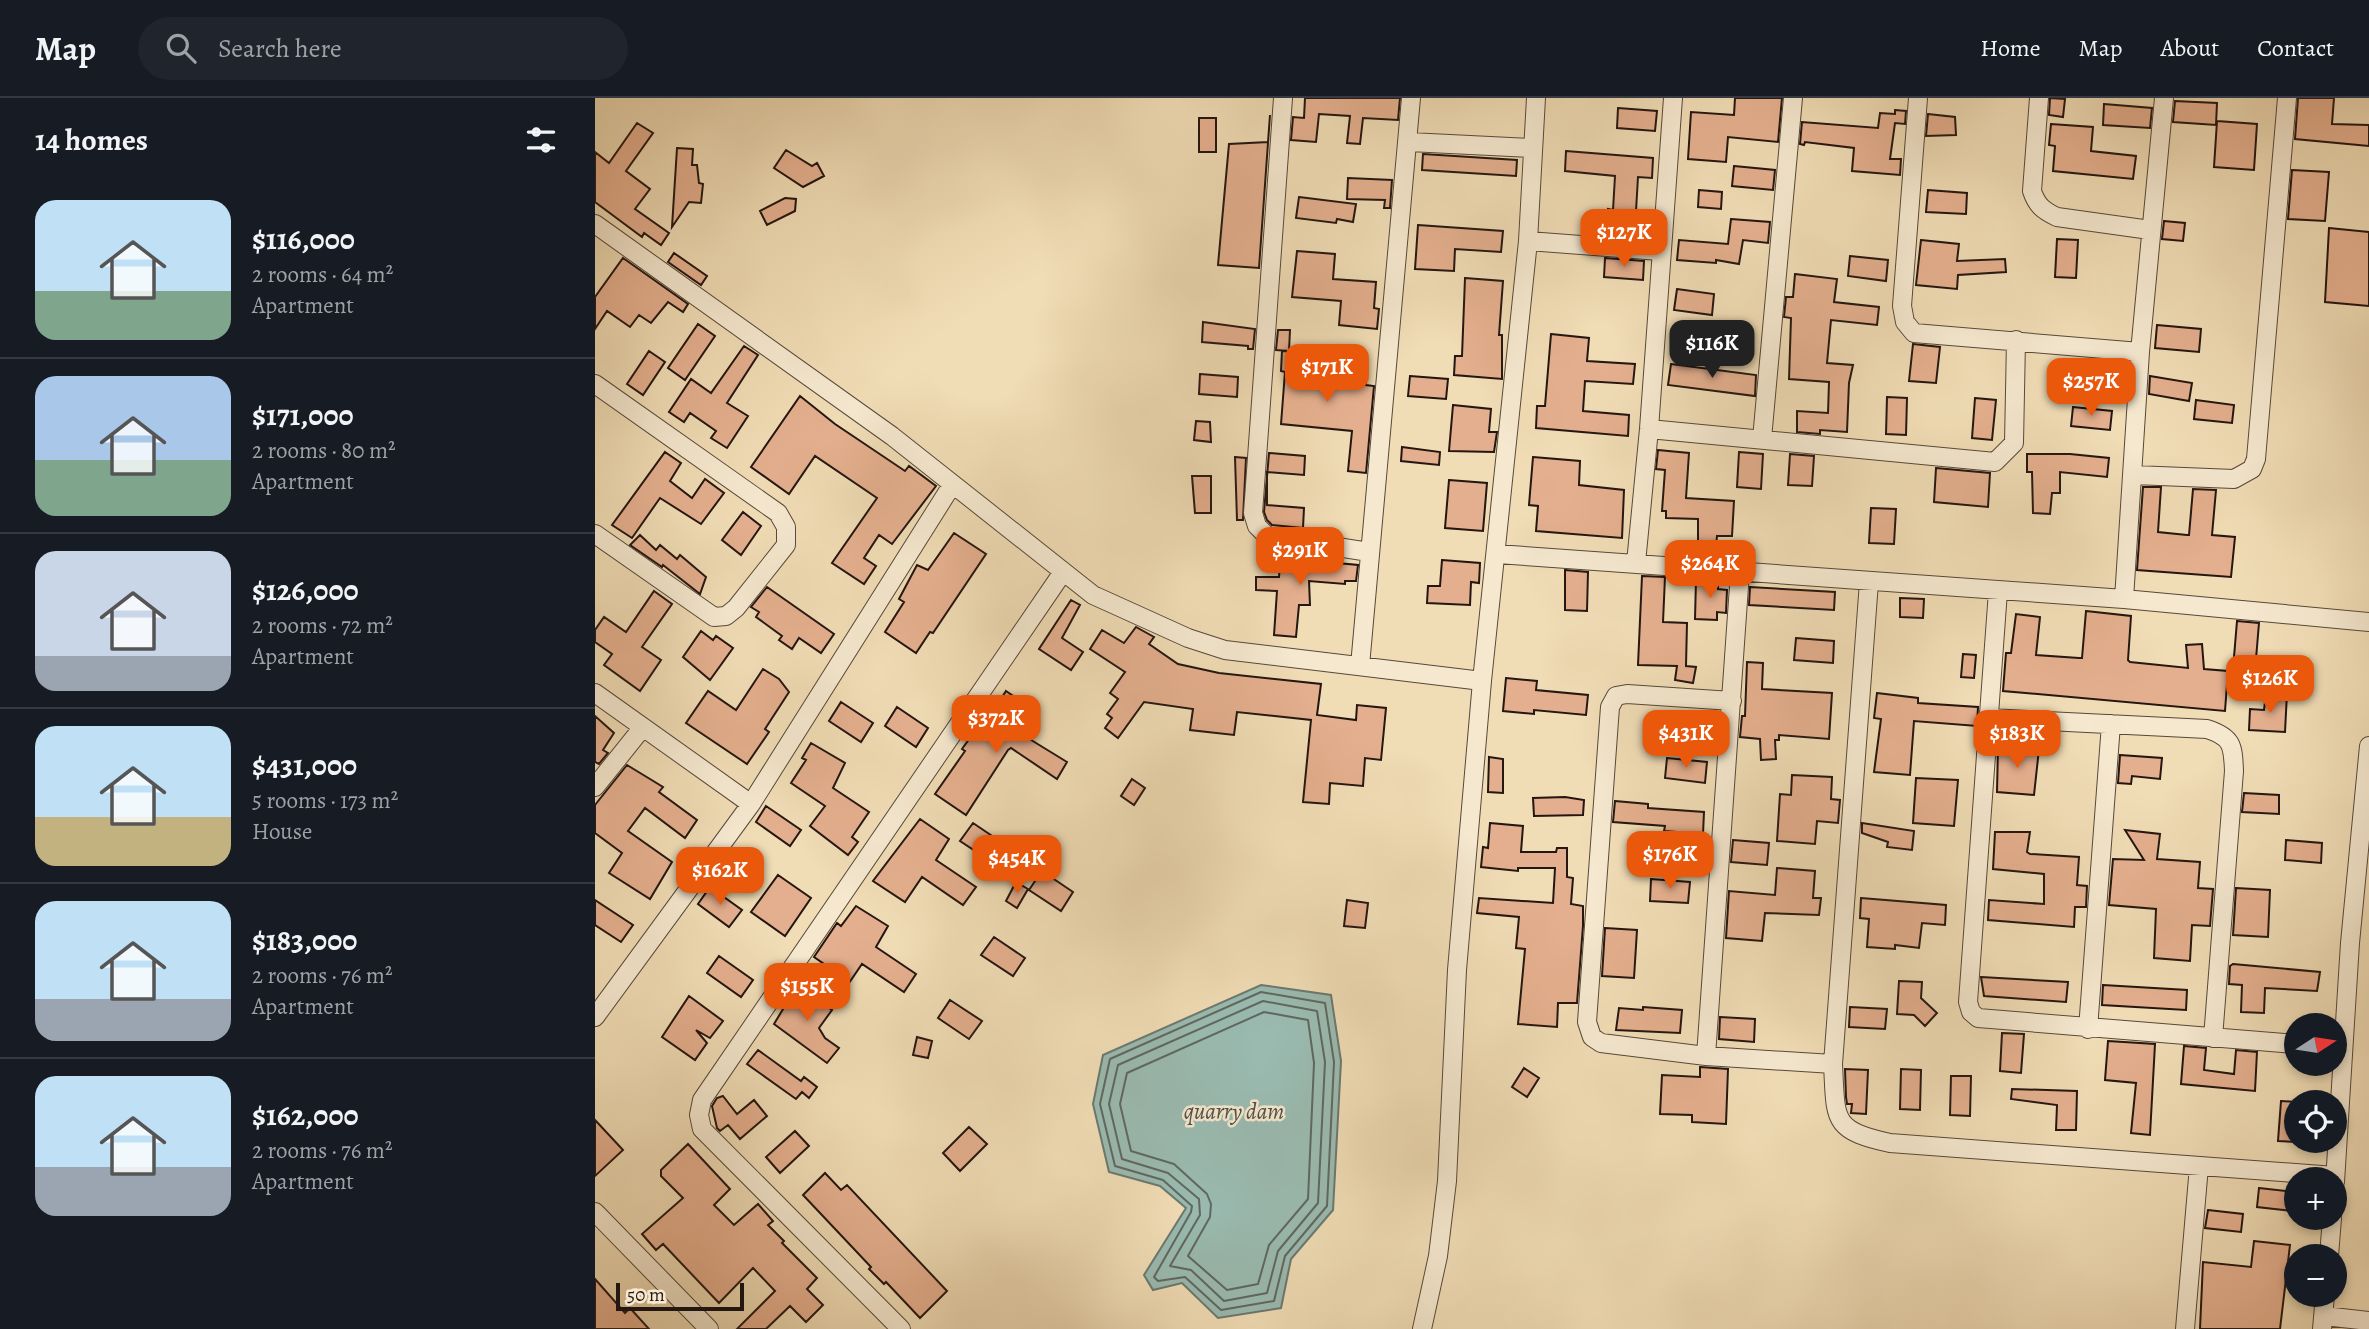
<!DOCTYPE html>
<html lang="en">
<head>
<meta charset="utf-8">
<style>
	:root { --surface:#171b24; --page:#20242c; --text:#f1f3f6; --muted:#9ea1a6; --line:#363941; --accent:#ea580c }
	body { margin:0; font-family:Alegreya,serif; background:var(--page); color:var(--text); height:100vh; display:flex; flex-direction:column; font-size:26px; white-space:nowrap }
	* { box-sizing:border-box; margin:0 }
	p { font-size:23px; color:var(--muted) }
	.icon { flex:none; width:38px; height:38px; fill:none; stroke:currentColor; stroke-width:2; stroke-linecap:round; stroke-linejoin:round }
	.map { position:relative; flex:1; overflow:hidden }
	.details { display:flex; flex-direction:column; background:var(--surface); width:595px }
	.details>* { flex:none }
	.needle { width:46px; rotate:78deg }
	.controls { position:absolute; left:1689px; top:915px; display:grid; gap:14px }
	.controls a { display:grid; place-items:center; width:63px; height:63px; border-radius:50%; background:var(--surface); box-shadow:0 4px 10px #0003; font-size:35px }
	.scale { position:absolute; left:21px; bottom:18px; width:128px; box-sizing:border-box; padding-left:7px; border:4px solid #241611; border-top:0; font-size:19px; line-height:24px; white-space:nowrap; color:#241611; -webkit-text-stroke:5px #f5e8cf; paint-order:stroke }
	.price { position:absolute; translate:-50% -60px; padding:0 16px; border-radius:14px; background:var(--accent); color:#fff; font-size:23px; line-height:46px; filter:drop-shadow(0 2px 4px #0008) }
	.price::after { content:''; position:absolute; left:50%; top:42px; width:21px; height:16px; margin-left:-10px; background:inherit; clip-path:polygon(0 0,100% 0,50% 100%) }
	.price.active { background:#222; color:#fff }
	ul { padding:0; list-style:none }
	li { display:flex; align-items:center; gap:21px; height:175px; padding:0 35px }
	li+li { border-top:2px solid var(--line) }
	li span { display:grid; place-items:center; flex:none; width:196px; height:140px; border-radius:21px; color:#555 }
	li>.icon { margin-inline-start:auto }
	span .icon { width:84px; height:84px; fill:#fffc; stroke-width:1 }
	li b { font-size:30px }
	h2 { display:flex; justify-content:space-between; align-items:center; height:84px; padding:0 35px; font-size:30px }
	header { display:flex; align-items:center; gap:42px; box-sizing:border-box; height:98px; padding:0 35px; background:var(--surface); border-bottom:2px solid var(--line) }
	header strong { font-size:33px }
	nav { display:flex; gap:38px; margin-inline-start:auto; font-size:24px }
	.search { width:490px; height:63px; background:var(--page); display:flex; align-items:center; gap:18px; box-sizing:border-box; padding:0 24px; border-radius:38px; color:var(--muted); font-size:26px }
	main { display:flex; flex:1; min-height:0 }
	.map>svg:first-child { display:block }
</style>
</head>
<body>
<header>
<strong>Map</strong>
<div class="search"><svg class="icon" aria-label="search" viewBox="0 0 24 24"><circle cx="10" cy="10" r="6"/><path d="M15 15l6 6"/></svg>Search here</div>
<nav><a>Home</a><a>Map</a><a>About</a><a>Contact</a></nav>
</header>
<main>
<section class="details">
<h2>14 homes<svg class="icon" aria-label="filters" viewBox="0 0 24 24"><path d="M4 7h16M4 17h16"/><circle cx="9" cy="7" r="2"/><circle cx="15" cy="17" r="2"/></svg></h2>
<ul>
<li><span style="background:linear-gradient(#bfe0f5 65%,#7fa58c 0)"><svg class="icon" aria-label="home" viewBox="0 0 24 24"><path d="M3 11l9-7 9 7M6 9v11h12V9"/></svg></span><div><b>$116,000</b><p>2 rooms · 64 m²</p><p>Apartment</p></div></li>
<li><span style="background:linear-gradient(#a9c7e8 60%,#7fa58c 0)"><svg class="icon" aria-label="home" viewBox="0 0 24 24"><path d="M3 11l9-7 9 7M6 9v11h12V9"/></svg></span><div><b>$171,000</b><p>2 rooms · 80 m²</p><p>Apartment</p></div></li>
<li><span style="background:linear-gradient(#c9d6e8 75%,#9aa5b1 0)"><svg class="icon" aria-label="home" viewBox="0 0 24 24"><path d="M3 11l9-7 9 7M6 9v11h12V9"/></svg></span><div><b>$126,000</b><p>2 rooms · 72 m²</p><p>Apartment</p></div></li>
<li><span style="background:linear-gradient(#bfe0f5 65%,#c2b280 0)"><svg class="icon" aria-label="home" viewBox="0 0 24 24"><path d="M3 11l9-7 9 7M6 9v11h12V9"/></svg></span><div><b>$431,000</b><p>5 rooms · 173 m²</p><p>House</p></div></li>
<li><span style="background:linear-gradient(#bfe0f5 70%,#9aa5b1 0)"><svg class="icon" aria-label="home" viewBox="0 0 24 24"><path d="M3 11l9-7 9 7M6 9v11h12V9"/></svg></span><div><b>$183,000</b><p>2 rooms · 76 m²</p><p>Apartment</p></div></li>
<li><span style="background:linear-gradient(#bfe0f5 65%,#9aa5b1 0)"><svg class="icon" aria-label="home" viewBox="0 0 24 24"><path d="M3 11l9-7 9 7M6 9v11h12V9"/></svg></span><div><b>$162,000</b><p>2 rooms · 76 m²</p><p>Apartment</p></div></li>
</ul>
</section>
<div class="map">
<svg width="1774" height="1231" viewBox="0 0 1774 1231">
	<rect width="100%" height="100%" fill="#f0dcb5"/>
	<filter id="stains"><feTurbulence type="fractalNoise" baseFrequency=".00286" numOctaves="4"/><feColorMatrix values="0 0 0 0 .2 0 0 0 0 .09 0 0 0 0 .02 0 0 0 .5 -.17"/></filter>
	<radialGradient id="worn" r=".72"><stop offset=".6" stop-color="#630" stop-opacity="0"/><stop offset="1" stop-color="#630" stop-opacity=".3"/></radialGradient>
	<!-- water -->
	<path fill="#9abbb1" stroke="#6b7971" stroke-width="2" d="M666 887 736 897 746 963 738 1112 696 1161 686 1210 623 1220 587 1185 558 1192 549 1177 591 1110 565 1088 514 1074 498 1006 508 957Z"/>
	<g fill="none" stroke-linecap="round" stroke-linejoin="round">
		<!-- shore -->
		<path stroke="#5f6861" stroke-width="2" d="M666 894 730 905 739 964 732 1108 690 1158 679 1203 626 1212 590 1179 563 1183 559 1179 596 1114 597 1108 568 1082 520 1068 505 1006 515 961Z
			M668 903 722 913 730 964 723 1105 683 1153 672 1195 629 1203 596 1172 575 1168 605 1117 604 1101 573 1075 527 1061 514 1006 523 967Z
			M669 914 713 922 719 965 713 1101 674 1147 663 1186 632 1192 593 1158 615 1119 616 1106 612 1096 579 1066 536 1053 525 1006 532 975Z"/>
	</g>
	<!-- building -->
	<path fill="#e4af8e" stroke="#241611" stroke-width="2" d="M710 0H805L803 22 768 20 765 46 752 45 755 18 724 16 721 44 696 42 698 19 709 20Z
		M1140 0H1187L1183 44 1133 39 1131 64 1093 61 1096 14 1139 17Z
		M1455 0 1470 1 1468 19 1454 17Z
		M1703 0H1739L1737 26 1774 27V48L1700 41Z
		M1580 3 1622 5 1621 27 1578 24Z
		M1509 6 1557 10 1555 30 1508 27Z
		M1023 10 1062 13 1060 33 1022 30Z
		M1300 12 1311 13 1310 26 1300 25 1295 61H1306L1305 77 1257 73 1259 50 1210 44 1209 47 1205 46 1207 24 1283 30 1285 15 1300 16Z
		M1333 16 1360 19 1361 37 1331 38Z
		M675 17 664 170 623 167 634 46 673 44Z
		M604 20H621V54H604Z
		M1622 23 1662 26 1659 72 1619 69Z
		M42 25 58 35 31 73 55 91 40 111 74 135 66 147 49 135 47 139 0 104V54L14 65Z
		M1456 26 1498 29 1496 53 1541 58 1538 81 1458 73 1460 48 1454 47Z
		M82 50 98 51 97 67H102L104 85 108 86 106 105 94 104 77 129Z
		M191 52 217 68 222 65 229 78 208 89 179 70Z
		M971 53 1058 60 1057 80 1043 79 1041 113 1051 114 1050 134 1011 131 1013 111 1018 112 1020 78 970 73Z
		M828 56 922 62 921 78 827 72Z
		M1139 68 1180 72 1178 92 1137 88Z
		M1697 72 1734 74 1730 123 1693 121Z
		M753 80 797 82 795 110H789L790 102 752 101Z
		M1104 92 1127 94 1126 111 1103 109Z
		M1333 92 1372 95 1371 116 1331 114Z
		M704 99 761 106 758 124 742 121 741 125 701 120Z
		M190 100 201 101 200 113 172 127 165 113Z
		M1136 121 1175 124 1173 145 1148 142 1144 166 1121 162V165L1082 162 1084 142 1133 146Z
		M1569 123 1590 125 1588 143 1567 141Z
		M823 127 908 133 906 154 860 151 859 173 820 171Z
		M1734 130 1774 134V208L1730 204Z
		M1462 141 1483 142 1481 180 1460 179Z
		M1326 142 1364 146 1362 163 1410 161 1411 174 1363 177 1362 191 1321 187Z
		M702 153 740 156 738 181 781 184 779 210 784 211 782 231 744 227 746 203 697 199Z
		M79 155 112 178 106 187 73 164Z
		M1255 158 1293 162 1291 183 1253 178Z
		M28 160 93 206 88 214 73 204 56 225 44 217 35 229 12 213 0 231V199Z
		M1010 160 1049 163 1048 182 1009 179Z
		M1200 176 1242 181 1239 204 1284 209 1282 227 1236 222 1232 265 1258 267 1254 285 1252 334 1225 332V336L1202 334V313L1233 315 1234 284 1194 281 1196 220 1189 219 1191 199H1198Z
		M870 180 908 183 904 237H907V281L859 277 860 258H867Z
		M1082 191 1119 196 1117 217 1079 212Z
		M608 224 660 231 658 251H653V248L607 244Z
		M103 226 120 238 90 282 73 270Z
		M1562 227 1606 231 1604 254 1560 250Z
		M683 232H695L694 253 681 252Z
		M956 236 994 240 992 263 1040 266 1038 286 990 283 988 313 1034 317 1033 338 941 330 942 308H950Z
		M1318 246 1345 249 1341 285 1314 283Z
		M149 248 163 257 132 305 153 318 132 350 116 340 121 333 95 315 89 324 74 314 96 281 116 295Z
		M54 253 70 264 48 297 32 286Z
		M687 253 723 256 721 281 771 284V287L779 288 771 375 753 373 757 333 686 326 690 274 686 273Z
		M1076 266 1161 277 1160 298 1073 287Z
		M605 276 643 279 642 299 604 296Z
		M815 278 853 281 851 301 813 298Z
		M1555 278 1597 285 1594 303 1554 296Z
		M205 298 240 326 310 373 314 368 341 388 297 446 284 437 269 460 281 468 269 486 237 465 282 400 220 358 194 396 156 369Z
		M1292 299 1312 300 1311 337 1291 336Z
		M1380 300 1401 302 1397 342 1377 340Z
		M1601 302 1639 307 1637 325 1599 321Z
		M858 307 896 311 894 334H902L899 354 854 353Z
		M1478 309 1517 313 1515 332 1476 328Z
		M601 323 615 324 616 344 599 342Z
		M807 349 845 354 844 367 806 363Z
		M1063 352 1094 355 1091 400 1139 403 1137 438H1122L1121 449H1103V421L1071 420V413H1067L1070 372 1061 371Z
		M70 354 86 365 75 383 97 400 110 381 129 395 106 426 65 400 37 440 17 427Z
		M1144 354 1168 356 1166 391 1142 389Z
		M674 355 710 358 709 377 672 374V407L709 410 708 430 677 427 672 422 669 414Z
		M1195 356 1219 358 1217 388 1193 387Z
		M1432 356H1475L1514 360 1512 379 1465 374V395H1457L1455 416 1438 415 1437 374H1432Z
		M640 359 651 360 648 422H642Z
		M938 359 985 363 984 387 1029 392 1027 440 941 433 943 408 934 407Z
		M1341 370 1395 375 1393 409 1339 404Z
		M597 378H616V415H600Z
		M854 382 892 385 888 433 850 430Z
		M1548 389H1566L1563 434 1592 437H1594L1598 391 1621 392 1617 437 1640 439 1636 479 1542 472Z
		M1276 410 1301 411 1299 446 1274 445Z
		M148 414 166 428 146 457 127 442Z
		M359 435 391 456 338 535 335 534 321 555 290 534 309 504 304 501 322 467 333 472Z
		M45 437 61 452 65 447 82 461 85 457 111 479 105 496 68 467 67 469 35 447Z
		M686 452 700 454V461L763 467 761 483H750V486L714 483 715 507H704L701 539 679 537 682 493 661 492V479H684Z
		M847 462 885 465 884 485 876 484 875 507 832 505 833 488H845Z
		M970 472 993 474 992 513 970 512Z
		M1047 478 1070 479 1068 524 1092 525 1091 568 1101 569 1098 585 1080 582 1082 568 1043 567Z
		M1101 482 1123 483V491L1132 492 1131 515 1122 514V522L1100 521Z
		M172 489 239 536 226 555 204 540 197 551 184 542 187 538 161 519 164 514 156 509Z
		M1155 489 1240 494 1239 512 1154 507Z
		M59 493 77 506 47 549 66 562 45 593 9 567 17 556 0 544V532L9 519 31 534Z
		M1305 500 1329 501 1328 520 1305 519Z
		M476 502 485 507 467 540 488 554 476 572 444 551Z
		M1491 513 1536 518 1533 562 1535 564 1593 570 1591 547 1607 546 1609 571 1633 573 1630 613 1408 593 1411 555H1416L1421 516 1445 519 1441 557 1484 560H1487Z
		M1642 523 1664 525 1661 561 1639 559Z
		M541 529 559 539 554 546 583 566 624 575 726 586 722 617 761 622 762 607 791 610 786 662 770 660 768 688 735 685 734 706 708 704 716 622 642 614 639 637 595 632 598 611 549 604 523 640 510 630 517 620 512 616 523 601 515 595 530 574 495 551 507 532 529 545Z
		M106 533 118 542 121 538 138 550 115 582 88 559Z
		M1201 540 1239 543 1238 565 1199 562Z
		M1368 556 1381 557 1379 580 1366 579Z
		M1152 564 1168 565 1167 591 1237 595 1234 641 1184 637V642H1180L1181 661 1166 662 1165 641 1145 639 1147 618H1150Z
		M168 571 184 581 194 594 170 631 174 634 152 666 91 625 113 593 141 612Z
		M911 580 942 583 941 592 993 597 991 617 939 612V616L908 613Z
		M411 593 443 615 428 637 472 664 462 681 416 650 413 652 371 717 340 696 370 653 367 651 380 633 393 642 410 619 399 612Z
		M1678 594 1692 595 1690 634 1654 632 1655 611 1669 612 1670 604H1677Z
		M1282 595 1323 600V605L1383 609 1382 628 1319 623 1315 677 1279 674 1286 621 1279 620Z
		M246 604 278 625 266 644 234 623Z
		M302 609 333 630 321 649 290 628Z
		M0 618 19 635 8 652 13 655 4 666 0 664Z
		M216 645 250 665 238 690 274 714 257 739 263 744 253 757 215 728 230 708 196 685 211 662 207 660Z
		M1403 648 1444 651 1439 697 1402 694Z
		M1525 657 1567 660 1565 681 1537 678 1536 686 1523 685Z
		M894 659 908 661V695L893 694Z
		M1072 660 1112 664 1110 685 1070 680Z
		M32 667 68 689 64 694 102 722 90 740 50 710 33 733 77 764 55 801 14 775 27 755 0 735V707Z
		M1197 677 1237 679 1236 701 1245 702 1243 725 1222 723 1220 746 1182 743 1185 696 1196 697Z
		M1321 680 1363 682 1359 728 1318 725Z
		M537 681 550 690 539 707 526 698Z
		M1649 695 1684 697V716L1647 714Z
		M970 699 989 702 988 717 939 718 938 700Z
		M1020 703 1053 706V710L1109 714 1108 736 1069 733 1070 728 1018 724Z
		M171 708 206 732 195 748 161 724Z
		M325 721 354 741 341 762 381 789 368 807 327 779 310 804 278 783Z
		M378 725 409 746 397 764 365 743Z
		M895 725 928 728 926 754H961L962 750H972V779L978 780 976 806 988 808V828L982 905H963L962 929 923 926 930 851 921 850 924 819 882 815 884 800 958 805 960 770H923V773L886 769 888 749 893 750Z
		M1267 725 1319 733 1317 752 1292 749 1293 744 1267 735Z
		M1530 732 1565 736 1562 761 1605 764 1603 790 1618 791 1615 828 1597 827 1595 863 1559 860 1561 811 1514 807 1518 761 1549 762Z
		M1400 734H1435L1432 754 1435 756 1484 759 1482 787 1492 788 1491 809H1480L1479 829 1393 822 1394 802 1449 806V776L1398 771Z
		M1138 742 1174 745 1172 767 1136 764Z
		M1691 742 1727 745 1726 765 1690 762Z
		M1182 770 1220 773 1218 800H1226L1224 817 1170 815 1167 843 1131 840 1134 793 1180 797Z
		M447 773 478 794 466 813 434 792Z
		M183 777 216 800 190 838 156 814Z
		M1056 781 1095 784 1093 805 1055 803Z
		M421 784 433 791 422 810 411 803Z
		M115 789 147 812 134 829 103 806Z
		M1641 790 1675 792 1673 839 1638 837Z
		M1266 800 1351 807 1350 827 1327 825 1324 850 1300 847V851L1272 849 1274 821 1265 820Z
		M0 802 38 827 26 844 0 827Z
		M752 802 773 805 770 830 749 828Z
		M261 808 293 828 281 849 321 876 309 894 267 866 252 888 225 871 229 866 219 859 242 825 246 828Z
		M1010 830 1042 832 1039 880 1007 878Z
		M399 839 430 860 418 878 386 857Z
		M124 858 158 882 146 899 112 875Z
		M1638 866 1725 874 1723 887 1722 893 1670 890 1669 915 1646 914 1647 887 1634 886 1635 868Z
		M1386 879 1473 884 1471 904 1389 898Z
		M1304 883 1327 884 1326 900 1342 915 1330 928 1319 917 1302 916Z
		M1508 887 1592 892 1591 912 1507 907Z
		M202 888 237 912 224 930 230 940 244 950 232 965 179 926Z
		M94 898 128 923 115 940 101 932 112 945 100 962 67 939Z
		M355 902 387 923 374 941 343 920Z
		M1048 909 1087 912 1085 935 1021 932 1024 910 1048 912Z
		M1255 909 1292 911 1290 931 1254 929Z
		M1125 919 1160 921 1159 944 1124 941Z
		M1407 935 1429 936 1426 975 1405 973Z
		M322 939 337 943 333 960 318 957Z
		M1513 943 1560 946 1555 1037 1536 1035 1541 985 1510 982Z
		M1589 948 1611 950 1609 972 1639 976 1641 952 1662 954 1660 993 1586 986Z
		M163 952 206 983 209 979 222 989 214 1000 207 994 201 1001 152 966Z
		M1105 969 1133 971 1131 1026 1097 1024V1017L1065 1016 1067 977 1105 979Z
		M929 970 944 980 932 999 917 989Z
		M1250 971 1273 972 1271 1016 1256 1015 1257 1006H1252L1251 999Z
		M1306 971 1326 972 1325 1012 1305 1011Z
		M1356 978H1376L1375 1018 1355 1017Z
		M1417 991 1482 993 1481 1032H1461L1462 1007 1416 1001Z
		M128 998 142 1016 159 1002 172 1018 145 1041 133 1027 125 1033 122 1030 117 1008 122 1000Z
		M1686 1003 1701 1004V1044L1683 1043Z
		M0 1022 28 1052 0 1078Z
		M374 1029 392 1046 365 1073 348 1055Z
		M200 1033 214 1048 185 1075 171 1059Z
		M93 1046 135 1091 119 1107 139 1127 163 1106 178 1123 173 1127 189 1143 187 1145 222 1180 212 1191 228 1207 211 1224 195 1208 171 1231H142L180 1193 158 1170 124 1205 68 1146 61 1152 47 1136 88 1100 66 1078V1072Z
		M230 1075 246 1092 252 1087 352 1193 325 1220 291 1184 289 1186 274 1171 276 1169 208 1097Z
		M1664 1090 1700 1094 1698 1113 1662 1109Z
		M1613 1112 1648 1116 1646 1134 1610 1130Z
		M1659 1143 1695 1147 1685 1231H1605L1608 1164 1656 1169Z
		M0 1181 30 1215 35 1210 54 1231H0Z"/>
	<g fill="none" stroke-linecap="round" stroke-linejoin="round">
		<defs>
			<path id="minor" d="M688 0 658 415 662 428 672 438 774 454
				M1323 0 1307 208 1310 224 1319 235 1545 254
				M1444 0 1437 93C1442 108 1449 113 1462 119L1555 132
				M814 44 937 50
				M0 126 297 338 498 497 593 540 630 552 887 583
				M933 143 1065 153
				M0 286 183 415 191 429V447L141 510 131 518 119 519 0 436
				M1054 331 1400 364 1419 345 1421 242
				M1167 341 1198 0
				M1539 377 1639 381 1657 371 1661 361 1692 0
				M902 456 1529 501 1774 524
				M1041 465 1054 331 1078 0
				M1274 484 1238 966C1241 1022 1236 1032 1295 1045L1740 1078
				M1403 493 1373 904 1376 914 1383 920 1701 946
				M1529 501 1545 254 1569 0
				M765 568 816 0
				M0 595 156 706 0 919
				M1137 603 1032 596 1021 598 1015 609 992 924 997 939 1006 945 1111 958 1238 966
				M1394 620 1612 631C1637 639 1638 647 1639 673L1618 940
				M0 689 48 629
				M156 706 357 387
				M1493 931 1516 626
				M1111 958 1145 474
				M1740 1084 1755 845 1774 648
				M0 1114 114 1231
				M1734 1158 1737 1120
				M1729 1218 1774 1223
				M306 1231 107 1031 104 1017 107 1002 468 474
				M827 1231 843 1158 852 1083 862 872 887 583 933 143 941 0
				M1590 1231 1604 1068
				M1727 1231 1730 1197"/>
		</defs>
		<!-- minor casing -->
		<use href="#minor" stroke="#57483a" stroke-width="20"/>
		<!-- minor -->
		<use href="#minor" stroke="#f5e8cf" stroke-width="18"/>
	</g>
	<g text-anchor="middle" stroke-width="5" stroke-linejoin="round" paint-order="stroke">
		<!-- water labels -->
		<g font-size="23" font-style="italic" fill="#4d5049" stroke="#f5e8cf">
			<text x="639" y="1021">quarry dam</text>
		</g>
	</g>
	<rect width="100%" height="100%" filter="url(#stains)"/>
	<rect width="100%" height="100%" fill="url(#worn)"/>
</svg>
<div class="controls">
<a><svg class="needle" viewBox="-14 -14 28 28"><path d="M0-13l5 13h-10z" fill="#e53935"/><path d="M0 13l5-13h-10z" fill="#9ea1a6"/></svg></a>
<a><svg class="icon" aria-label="locate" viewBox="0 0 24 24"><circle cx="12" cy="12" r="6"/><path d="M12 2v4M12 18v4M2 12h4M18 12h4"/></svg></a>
<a>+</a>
<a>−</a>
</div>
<div class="scale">50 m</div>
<b class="price" style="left:1029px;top:171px">$127K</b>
<b class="price active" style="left:1117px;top:282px">$116K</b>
<b class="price" style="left:732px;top:306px">$171K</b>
<b class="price" style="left:1496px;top:320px">$257K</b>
<b class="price" style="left:705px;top:489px">$291K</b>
<b class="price" style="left:1115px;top:502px">$264K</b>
<b class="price" style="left:1675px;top:617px">$126K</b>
<b class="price" style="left:401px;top:657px">$372K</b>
<b class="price" style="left:1091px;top:672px">$431K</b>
<b class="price" style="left:1422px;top:672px">$183K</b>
<b class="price" style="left:1075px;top:793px">$176K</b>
<b class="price" style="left:422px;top:797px">$454K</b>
<b class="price" style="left:125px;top:809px">$162K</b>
<b class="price" style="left:212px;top:925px">$155K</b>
</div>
</main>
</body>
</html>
